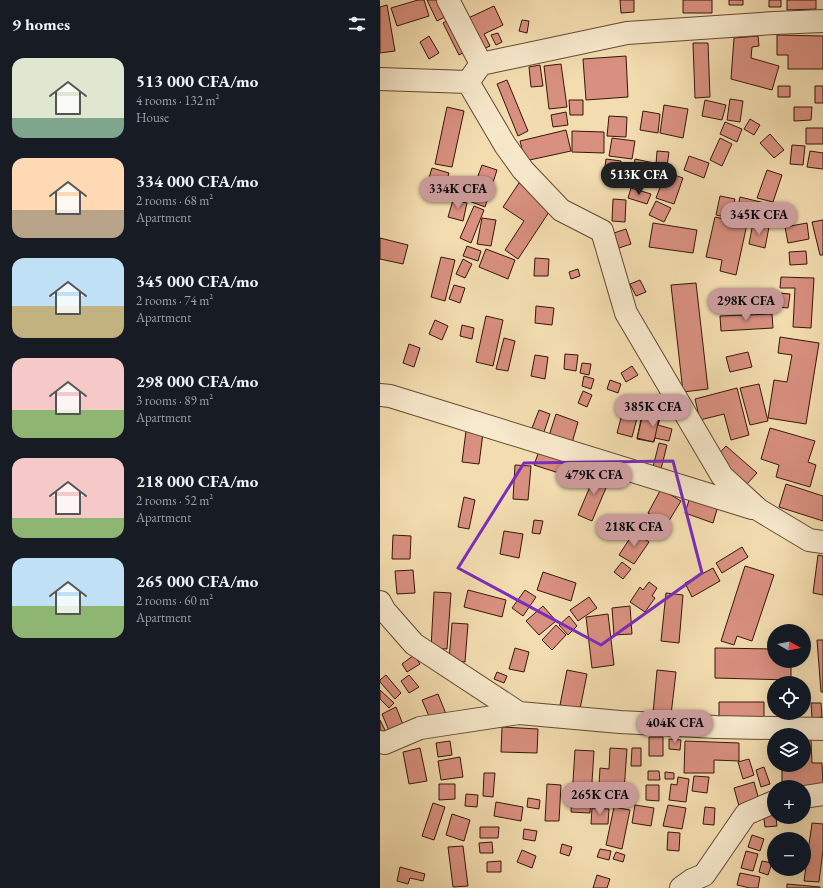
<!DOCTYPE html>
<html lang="en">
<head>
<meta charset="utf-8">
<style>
	:root { --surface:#171b24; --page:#20242c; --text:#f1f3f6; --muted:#9ea1a6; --accent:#c59692 }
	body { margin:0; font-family:"EB Garamond",serif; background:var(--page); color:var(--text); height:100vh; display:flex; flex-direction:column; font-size:15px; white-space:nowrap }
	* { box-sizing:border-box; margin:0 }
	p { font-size:13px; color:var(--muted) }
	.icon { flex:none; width:22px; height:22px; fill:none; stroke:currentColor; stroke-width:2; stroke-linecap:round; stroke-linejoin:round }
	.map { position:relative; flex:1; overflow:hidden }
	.drawer { display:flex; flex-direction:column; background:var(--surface); width:380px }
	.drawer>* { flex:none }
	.needle { width:26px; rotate:99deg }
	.fabs { position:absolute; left:387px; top:624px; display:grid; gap:8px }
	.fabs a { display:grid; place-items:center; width:44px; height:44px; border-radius:50%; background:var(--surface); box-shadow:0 4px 16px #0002; font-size:20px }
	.price { position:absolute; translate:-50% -34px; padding:0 9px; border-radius:14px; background:var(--accent); color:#111; font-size:13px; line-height:26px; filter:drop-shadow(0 1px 2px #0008) }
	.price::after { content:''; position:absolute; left:50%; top:24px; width:12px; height:9px; margin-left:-6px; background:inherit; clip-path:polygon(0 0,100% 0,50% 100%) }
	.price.active { background:#222; color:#fff }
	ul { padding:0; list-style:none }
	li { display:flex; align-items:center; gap:12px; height:100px; padding:0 12px }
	li span { display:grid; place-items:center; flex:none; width:112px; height:80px; border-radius:12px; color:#555 }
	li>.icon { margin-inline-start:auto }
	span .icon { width:48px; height:48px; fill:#fffc; stroke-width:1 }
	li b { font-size:17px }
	h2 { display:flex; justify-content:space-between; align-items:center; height:48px; padding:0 12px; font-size:17px }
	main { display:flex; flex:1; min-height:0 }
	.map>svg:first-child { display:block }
</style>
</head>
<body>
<main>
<section class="drawer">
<h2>9 homes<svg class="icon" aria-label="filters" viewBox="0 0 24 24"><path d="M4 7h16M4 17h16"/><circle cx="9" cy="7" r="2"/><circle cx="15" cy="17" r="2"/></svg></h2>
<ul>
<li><span style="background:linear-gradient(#dfe7d0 75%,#7fa58c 0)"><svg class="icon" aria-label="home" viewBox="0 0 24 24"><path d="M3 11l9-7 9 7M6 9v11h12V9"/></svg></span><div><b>513 000 CFA/mo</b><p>4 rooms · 132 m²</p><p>House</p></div></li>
<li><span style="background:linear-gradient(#ffd9b3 65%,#b9a48a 0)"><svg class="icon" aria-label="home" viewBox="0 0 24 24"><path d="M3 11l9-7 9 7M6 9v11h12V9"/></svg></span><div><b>334 000 CFA/mo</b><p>2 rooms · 68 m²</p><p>Apartment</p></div></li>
<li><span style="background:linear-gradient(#bfe0f5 60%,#c2b280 0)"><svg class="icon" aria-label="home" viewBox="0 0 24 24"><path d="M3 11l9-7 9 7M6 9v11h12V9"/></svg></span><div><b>345 000 CFA/mo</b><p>2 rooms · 74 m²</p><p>Apartment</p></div></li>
<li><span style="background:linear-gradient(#f6c9c9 65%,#8fb573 0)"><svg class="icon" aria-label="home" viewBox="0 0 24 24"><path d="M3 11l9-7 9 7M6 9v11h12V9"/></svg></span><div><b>298 000 CFA/mo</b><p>3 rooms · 89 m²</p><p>Apartment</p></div></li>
<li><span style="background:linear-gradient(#f6c9c9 75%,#8fb573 0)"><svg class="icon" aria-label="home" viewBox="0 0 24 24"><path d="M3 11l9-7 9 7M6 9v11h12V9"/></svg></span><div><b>218 000 CFA/mo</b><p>2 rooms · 52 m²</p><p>Apartment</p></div></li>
<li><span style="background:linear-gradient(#bfe0f5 60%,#8fb573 0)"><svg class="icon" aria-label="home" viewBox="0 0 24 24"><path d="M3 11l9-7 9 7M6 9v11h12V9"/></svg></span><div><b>265 000 CFA/mo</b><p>2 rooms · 60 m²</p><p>Apartment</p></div></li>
</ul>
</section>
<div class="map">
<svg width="443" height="888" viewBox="0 0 443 888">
	<rect width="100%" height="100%" fill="#f3ddb0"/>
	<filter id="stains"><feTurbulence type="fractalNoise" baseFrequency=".005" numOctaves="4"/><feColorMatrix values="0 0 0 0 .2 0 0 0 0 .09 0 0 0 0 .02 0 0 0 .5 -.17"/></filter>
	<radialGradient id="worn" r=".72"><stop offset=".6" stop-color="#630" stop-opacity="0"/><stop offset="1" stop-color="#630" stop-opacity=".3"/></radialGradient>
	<!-- building -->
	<path fill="#d99080" stroke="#371607" d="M38 0H44L49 16 17 26 11 8Z
		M47 0H63L71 14 57 21Z
		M240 0H254V12L241 13Z
		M303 0H332V13H303Z
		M349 0H363V5H349Z
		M389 0H401V7H389Z
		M407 0H436V9L407 10Z
		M7 5 15 51 0 53V7Z
		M114 6 123 25 104 34 110 46 99 51 84 20Z
		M72 18 88 50 79 55 63 23Z
		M142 20 149 21 147 33 139 31Z
		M118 33 122 42 116 45 111 35Z
		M397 35 443 36V69H408V55H397Z
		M49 36 59 53 49 59 40 42Z
		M378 36 379 46 372 47 371 58 399 66 392 90 351 79 354 38Z
		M313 43H328L330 97 315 98Z
		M246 56 248 97 206 100 203 59Z
		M181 64 187 107 169 109 164 66Z
		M160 65 163 86 151 87 149 67Z
		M127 80 148 131 138 136 117 84Z
		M398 86H410V97H398Z
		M435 86H443V103H435Z
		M350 99 363 101 360 122 347 120Z
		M189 100H203V115H190Z
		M325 100 346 105 342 120 322 116Z
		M284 105 308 109 303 138 280 133Z
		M67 107 84 111 72 167 55 164Z
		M414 107H432L431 120 414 121Z
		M263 111 280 114 278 133 260 130Z
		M186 112 188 125 173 127 171 115Z
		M229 116 247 117 246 137 227 136Z
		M370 119 380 125 374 135 364 129Z
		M345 122 362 129 357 142 340 134Z
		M426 128H443V144H426Z
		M186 130 191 151 145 161 140 141Z
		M192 131 224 132V153L192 152Z
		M390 134 404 150 394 158 380 143Z
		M232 138 255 141 252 159 229 156Z
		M340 138 352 144 342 166 330 160Z
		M412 145 425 146 423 165 410 164Z
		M277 151 289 152 287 166 276 165Z
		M430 151 443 153V169L427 167Z
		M309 156 329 163 324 178 304 170Z
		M226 159 241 161 239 177 224 175Z
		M255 159 274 163 271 179 252 175Z
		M102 165 117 170 105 207 89 201Z
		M52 168 69 173 62 196 45 191Z
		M387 170 402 175 393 202 377 198Z
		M286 172 303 178 294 204 276 198Z
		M139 183 173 206 138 259 125 250 144 221 123 207Z
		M251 188 271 194 267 204 248 198Z
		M340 196 355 199 350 218 336 215Z
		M360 197 393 205 389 223 356 215Z
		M233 199 246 200 245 222 232 221Z
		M73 200 87 203 83 221 68 217Z
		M276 201 291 208 284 222 269 215Z
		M94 206 104 210 91 243 80 238Z
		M335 217 367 224 356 275 340 271 342 260 326 257Z
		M102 218 116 220 111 246 97 244Z
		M443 220V255H440L432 222Z
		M273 223 317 230 313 253 269 247Z
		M373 223 389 227 385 248 369 244Z
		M427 223 429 239 408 243 405 227Z
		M246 229 251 244 239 248 234 233Z
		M0 238 28 245 23 264 0 259Z
		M87 246 101 251 98 261 83 256Z
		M106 249 135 260 128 279 99 267Z
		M426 251 427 264 410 265 409 252Z
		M61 257 75 260 65 301 51 297Z
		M155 258 169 259 168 276H154Z
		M83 259 92 264 85 278 76 274Z
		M198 269 200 276 191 279 189 272Z
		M401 277 434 278 431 328 413 327 415 288H400Z
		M260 280 266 292 256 296 250 284Z
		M316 283 328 389 303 392 291 285Z
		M74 285 85 288 80 303 69 299Z
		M378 291 410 294 408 308 377 305Z
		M156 306 174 308 172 325 155 323Z
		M392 314 393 328 341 331 340 316Z
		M106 316 123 320 113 366 96 362Z
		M55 320 68 326 62 340 49 334Z
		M82 325 94 328 92 339 80 336Z
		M400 337 439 343 426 424 388 418 394 380 407 382 412 355 398 353Z
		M124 338 135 341 128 371 116 369Z
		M29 344 40 348 34 367 23 363Z
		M368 352 372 367 350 372 346 357Z
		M185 354 198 355 196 371 184 369Z
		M155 355 168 357 165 379 151 376Z
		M202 363 211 364 209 375 200 373Z
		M252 366 258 375 246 382 241 373Z
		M204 376 214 379 211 389 202 386Z
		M230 380 241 384 238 393 227 389Z
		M379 384 388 421 370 425 360 388Z
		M357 388 369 435 351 440 344 414 320 420 315 399Z
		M203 391 212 395 207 407 198 403Z
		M245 403 260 407 252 437 237 433Z
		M263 409 280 413 274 442 257 439Z
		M159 410 170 414 164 432 152 428Z
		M264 410 281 415 278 425 292 429 289 441 275 438 273 442 257 438Z
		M176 414 198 422 192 443 169 436Z
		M390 428 435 441 428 462 436 465 430 487 396 477 399 465 381 459Z
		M86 431 103 433 99 464 82 462Z
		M279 443 287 445 281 469 273 467Z
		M346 446 377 473 366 485 335 458Z
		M159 451 190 461 185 475 154 465Z
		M192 463 212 469 208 482 189 476Z
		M135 465 151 466 148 500 133 499Z
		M217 470 231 476 212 521 198 515Z
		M406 484 443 496V521L399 507Z
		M281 489 301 501 287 524 268 513Z
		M84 497 95 500 89 529 78 527Z
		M310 497 338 506 333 523 305 513Z
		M154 520 163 521 160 534 152 533Z
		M124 531 143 534 139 558 120 554Z
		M254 532 269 542 254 564 239 555Z
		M13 535 31 536 30 559H12Z
		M362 547 368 557 342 573 336 563Z
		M438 555 443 556V595L433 593Z
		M242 562 251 569 243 579 234 572Z
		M365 566 394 575 372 641 357 636 354 645 341 641Z
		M333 568 340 581 312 597 305 583Z
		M33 570 35 593 17 594 15 571Z
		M163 572 196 583 191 601 157 590Z
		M269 582 277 588 272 596 275 598 265 612 250 602 260 587 263 590Z
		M88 590 126 600 122 617 84 607Z
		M145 590 156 597 143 616 132 608Z
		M54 592 71 593 67 649 51 648Z
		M286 593 303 595 299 643 281 641Z
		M209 597 217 608 198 621 190 610Z
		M163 606 176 621 159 635 146 621Z
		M250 606 252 634 234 635 232 608Z
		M228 614 234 665 212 668 206 617Z
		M189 616 197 626 188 635 179 625Z
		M72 623 88 624 85 662 69 660Z
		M176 625 186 635 172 650 162 640Z
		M437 640H443V692H441Z
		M135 648 149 652 144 672 129 669Z
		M335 648 394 649V661H411V680L335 678Z
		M34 655 40 664 27 672 22 664Z
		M187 670 207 674 200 709 180 705Z
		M277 670 296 672 291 715 273 713Z
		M117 672 127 676 124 683 114 679Z
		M6 675 21 693 15 699 0 682V680Z
		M29 675 39 687 29 693 21 681Z
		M0 690 14 703 9 708 0 699Z
		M58 694 66 714 51 721 42 700Z
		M339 702H384V719L339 718Z
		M431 703H441L442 717 432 718Z
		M16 707 24 727 10 733 2 714Z
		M0 720 6 732 0 735Z
		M122 727 158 729 157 753 121 752Z
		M269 737H283V756H269Z
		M289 739 301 740 300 750 289 749Z
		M424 740H431L432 763H442L443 786 402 787V765H424Z
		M70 741 72 755 58 757 56 743Z
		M305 741 359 743V761L334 760V773H304Z
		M40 748 47 781 29 784 23 752Z
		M230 748 247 749 243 805 218 803 220 768 229 769Z
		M252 748H261V766H251Z
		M195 750 214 751 210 813 191 812Z
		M80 757 83 777 61 780 58 761Z
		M369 759 374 775 363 779 358 762Z
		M384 767 390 784 381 787 376 770Z
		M268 771H279L280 780H268Z
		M285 772 294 773V779H285Z
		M104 773H115L113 797 103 796Z
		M314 776 329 777 327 793 312 791Z
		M298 777 309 779 306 802 289 800 291 784 297 785Z
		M374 782 379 800 359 806 354 788Z
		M59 784H75V799L59 800Z
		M167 784 181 785 179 821H165Z
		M266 785H279V801L266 800Z
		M86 794 98 795 97 807 85 806Z
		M148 798 160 800 159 809 147 807Z
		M116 802 143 807 141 821 114 816Z
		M53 803 65 807 54 840 42 836Z
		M255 805 274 808 271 826 252 823Z
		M288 805 306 808 302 829 283 826Z
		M234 807 250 810 242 849 226 845Z
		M325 807 335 808 334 825 323 824Z
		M212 808 229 809 228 824H211Z
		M394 810V817H396L397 826 385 827 383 811Z
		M72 814 90 820 84 841 66 835Z
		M432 823 443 824V850L439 882 424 881Z
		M100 827H119L118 838H100Z
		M144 829 157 831 155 841 143 839Z
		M288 832 300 833 299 851 287 850Z
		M372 835 384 839 380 851 368 847Z
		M112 842 113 853H100L99 843Z
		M182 844 192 847 189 856 180 853Z
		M83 846 88 886 73 887 68 847Z
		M220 849 231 851 229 860 217 857Z
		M142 850 156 856 152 868 137 862Z
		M366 851 378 854 373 871 361 868Z
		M236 852 245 855 243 862 233 859Z
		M121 861V872H107V862Z
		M382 861 392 863 388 875 379 872Z
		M20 867 45 874 43 881 30 878 28 884 17 881Z
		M360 873 380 877 378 888H370L357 885Z
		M217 875 230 879 227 888H213Z
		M407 884 440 887V888H407Z"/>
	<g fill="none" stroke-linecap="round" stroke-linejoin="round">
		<defs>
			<path id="minor" d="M68 0 101 64
				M0 79 88 82 101 64 247 33 394 23 443 21
				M88 82 125 145 143 170 181 210 222 231 246 313 342 476 379 510 429 540 443 542
				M0 395 10 396 372 508
				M0 602 5 611 34 644 139 713
				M0 742 5 743 40 728 139 713 240 722 336 727 443 729
				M424 797 443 794
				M301 888 312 880 324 875 366 814 394 802"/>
		</defs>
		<!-- minor casing -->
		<use href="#minor" stroke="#664831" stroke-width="24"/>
		<!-- minor -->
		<use href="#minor" stroke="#f7e9cc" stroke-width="22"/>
	</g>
	<!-- marked area -->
	<path fill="none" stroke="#7b2cbf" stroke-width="3" stroke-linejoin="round" d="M293 461 322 573 221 645 78 568 144 463Z"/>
	<rect width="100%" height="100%" filter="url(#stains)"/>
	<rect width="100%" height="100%" fill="url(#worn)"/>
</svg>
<div class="fabs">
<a><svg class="needle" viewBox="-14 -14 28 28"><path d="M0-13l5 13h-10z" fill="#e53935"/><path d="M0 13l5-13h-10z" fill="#9ea1a6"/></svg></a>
<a><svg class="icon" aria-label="locate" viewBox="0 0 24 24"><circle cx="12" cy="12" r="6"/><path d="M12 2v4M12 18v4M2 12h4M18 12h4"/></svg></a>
<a><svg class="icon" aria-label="layers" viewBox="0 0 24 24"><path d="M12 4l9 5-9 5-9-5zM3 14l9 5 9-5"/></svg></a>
<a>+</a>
<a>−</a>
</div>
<b class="price active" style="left:259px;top:196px">513K CFA</b>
<b class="price" style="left:78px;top:210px">334K CFA</b>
<b class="price" style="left:379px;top:236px">345K CFA</b>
<b class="price" style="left:366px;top:322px">298K CFA</b>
<b class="price" style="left:273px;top:428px">385K CFA</b>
<b class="price" style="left:214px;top:496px">479K CFA</b>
<b class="price" style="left:254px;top:548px">218K CFA</b>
<b class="price" style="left:295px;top:744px">404K CFA</b>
<b class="price" style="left:220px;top:816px">265K CFA</b>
</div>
</main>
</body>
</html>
